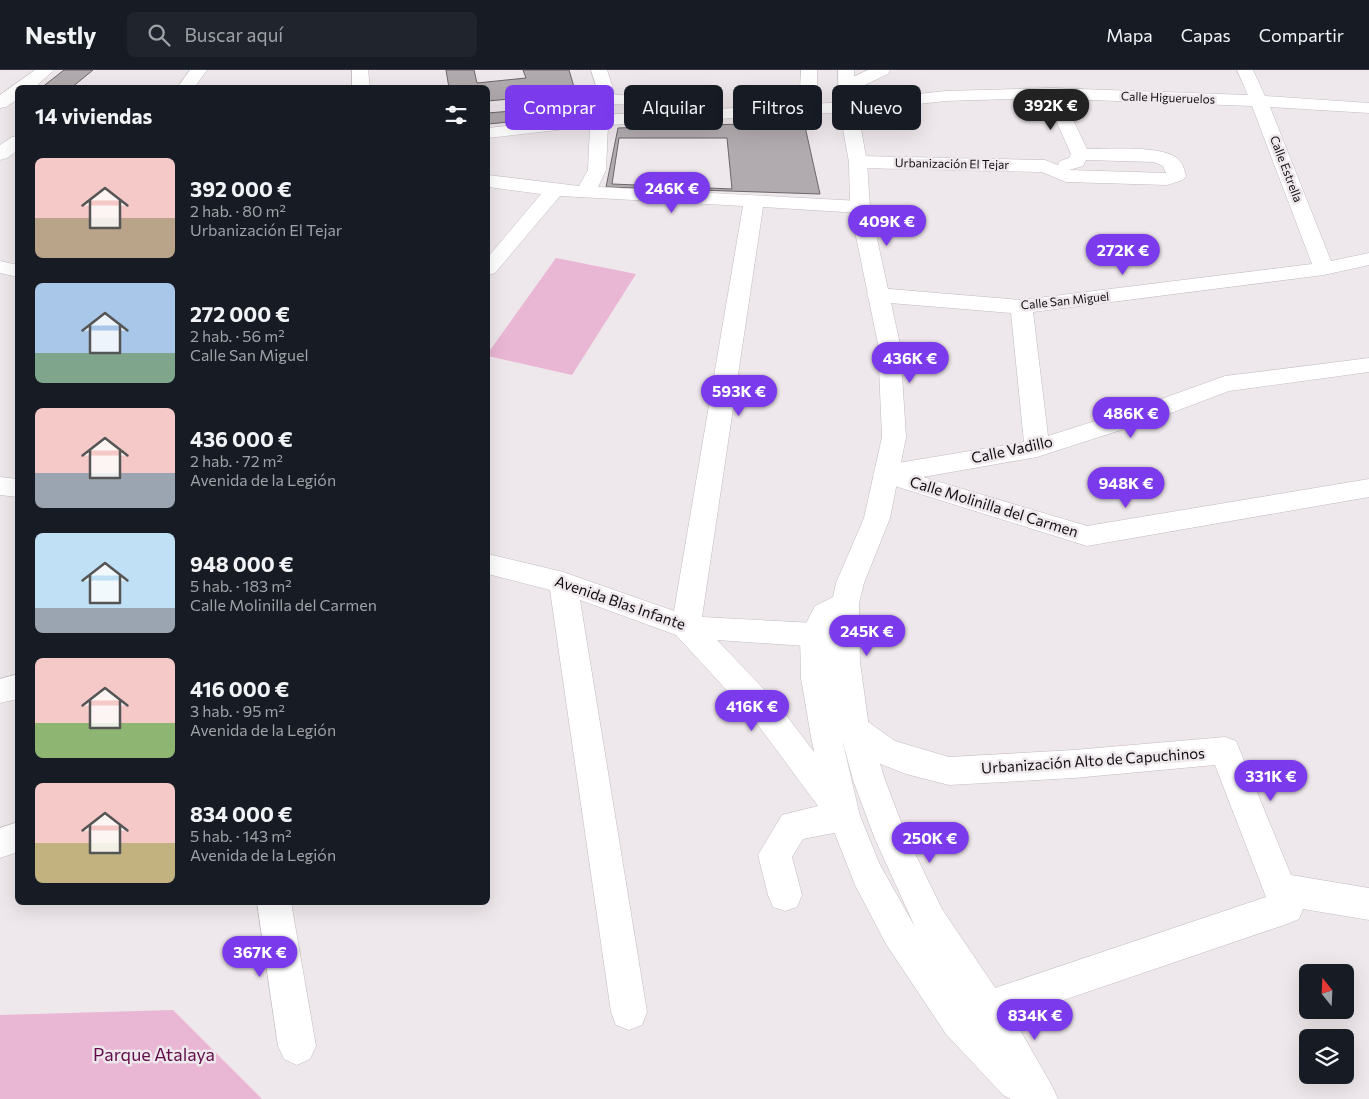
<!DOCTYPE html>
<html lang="es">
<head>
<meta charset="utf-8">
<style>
	:root { --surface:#171b24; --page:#20242c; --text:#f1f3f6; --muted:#9ea1a6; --line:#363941; --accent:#7c3aed }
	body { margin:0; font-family:Commissioner,sans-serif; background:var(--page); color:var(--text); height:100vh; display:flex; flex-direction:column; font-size:19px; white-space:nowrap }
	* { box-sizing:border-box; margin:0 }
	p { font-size:16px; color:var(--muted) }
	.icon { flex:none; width:28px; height:28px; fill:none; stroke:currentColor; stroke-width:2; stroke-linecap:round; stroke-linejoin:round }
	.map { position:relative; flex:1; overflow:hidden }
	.details { position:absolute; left:15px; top:15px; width:475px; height:820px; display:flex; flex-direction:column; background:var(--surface); border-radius:8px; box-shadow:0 5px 20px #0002 }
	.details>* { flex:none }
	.top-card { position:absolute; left:505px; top:15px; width:475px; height:45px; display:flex; gap:10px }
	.needle { width:32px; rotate:342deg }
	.fabs { position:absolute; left:1299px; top:894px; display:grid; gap:10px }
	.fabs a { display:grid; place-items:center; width:55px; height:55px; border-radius:8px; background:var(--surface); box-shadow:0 5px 20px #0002; font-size:25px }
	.price { position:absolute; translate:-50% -42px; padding:0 11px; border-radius:18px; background:var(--accent); color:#fff; font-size:16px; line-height:32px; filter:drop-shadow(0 1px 2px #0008) }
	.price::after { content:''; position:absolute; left:50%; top:30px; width:15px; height:11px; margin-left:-8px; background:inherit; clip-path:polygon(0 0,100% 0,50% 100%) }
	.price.on { background:#222; color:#fff }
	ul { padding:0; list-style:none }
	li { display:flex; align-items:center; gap:15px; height:125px; padding:0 20px }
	li span { display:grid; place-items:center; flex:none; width:140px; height:100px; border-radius:8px; color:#555 }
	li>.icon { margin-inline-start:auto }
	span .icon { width:60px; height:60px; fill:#fffc; stroke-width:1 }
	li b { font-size:21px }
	h2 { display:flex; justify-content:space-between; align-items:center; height:60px; padding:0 20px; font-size:21px }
	.chip { padding:0 18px; border-radius:8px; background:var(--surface); box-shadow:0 5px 20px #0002; font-size:18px; line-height:45px }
	.chip.on { background:var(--accent); color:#fff }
	header { display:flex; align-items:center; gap:30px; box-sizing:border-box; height:70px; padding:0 25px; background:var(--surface); border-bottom:1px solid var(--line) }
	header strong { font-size:24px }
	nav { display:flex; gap:28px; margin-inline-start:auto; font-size:18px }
	.search { width:350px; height:45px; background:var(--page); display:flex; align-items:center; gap:12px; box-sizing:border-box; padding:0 18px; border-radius:8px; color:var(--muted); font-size:19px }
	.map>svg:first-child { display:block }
</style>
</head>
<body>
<header>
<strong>Nestly</strong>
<div class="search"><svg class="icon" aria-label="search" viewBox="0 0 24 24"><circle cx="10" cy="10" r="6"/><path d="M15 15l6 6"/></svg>Buscar aquí</div>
<nav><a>Mapa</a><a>Capas</a><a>Compartir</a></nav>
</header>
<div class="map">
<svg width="1369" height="1029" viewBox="0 0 1369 1029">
	<rect width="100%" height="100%" fill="#eee7eb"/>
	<!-- green -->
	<path fill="#e9b6d3" d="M556 188 636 204 572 305 488 286V283Z
		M173 940 262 1029H0V945Z"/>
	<!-- building -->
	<path fill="#b1aaae" stroke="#6c666a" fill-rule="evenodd" d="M64 0H93L71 18H41Z
		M446 0H474L477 13 526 8 523 0H569L574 17 535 21 541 49 488 54V43L512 41 510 29 488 31V18H449Z
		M804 52 820 124 606 117 618 58ZM619 68H727L732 119 612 114Z"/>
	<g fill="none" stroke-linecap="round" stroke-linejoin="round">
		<defs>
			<path id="minor" d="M35 0H54L34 18H18V29L6 37 0 38V25Z
				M190 0H207L194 18H177Z
				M352 0H368L370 18H352Z
				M591 0H607L615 25 651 26 654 30 651 34 645 35 602 34Z
				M801 0H817V22L814 26 773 31 767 30 764 26 767 22 800 18Z
				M868 0H890L888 4 852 21 846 22 840 21 837 17 840 13Z
				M1237 0H1253L1265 26 1369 33V43L1270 37 1331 191 1369 183V195L1324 205 1033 242 1048 366 1139 337 1225 306 1369 288V302L1229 321 1155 349 1037 387 923 407 1087 456 1369 409V427L1087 476 882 412 877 410 873 404 877 398 886 395 1024 372 1011 243 878 232 870 230 867 225 870 220 878 218 1021 230 1312 194 1252 36 1063 29 1087 79C1108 79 1160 75 1177 88 1183 93 1184 99 1186 106L1183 110 1167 115 1066 112 1042 102 858 98 851 96 849 92 851 88 858 86 1045 90 1058 95 1060 91 1069 88 1071 84 1046 28 945 31 848 42 608 55 606 100 598 117 860 131 867 133 870 137 867 141 860 143 763 137 702 547 814 553C840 562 846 598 848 622L863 634 867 643 864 649 895 671 949 687 1074 680 1225 667 1236 671 1291 805 1369 818V850L1303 839 1299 849 1287 854 987 956 974 951 969 938 974 925 1266 827 1215 695 1074 708 949 715 906 704 873 691 843 667 839 658 842 652C836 648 828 642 823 637 812 621 822 595 806 576L717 570 777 633 855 736 860 746 855 756 844 761 803 769 792 787 802 825 797 837 785 841 773 837 768 825 758 785 782 745 818 736 755 651 676 565 580 530 647 942 642 955 629 960 616 955 611 942 550 520 488 504V484L563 502 674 541 743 136 560 126 495 203 488 205V187L541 124 488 117V105L579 116 588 100 590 56 488 68V58L599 45 848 32 945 21 1052 18 1248 25ZM1086 90 1154 92 1163 96 1166 103 1069 100 1083 96Z
				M18 66V80L7 88 0 90V75L12 67Z
				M0 191 18 195V207L0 203Z
				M0 407 18 409V427L0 425Z
				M18 604V629L0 633V609Z
				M18 752V782L0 788V758Z
				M257 832H291L316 976 310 989 297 995 284 989 278 976Z"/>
			<path id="major" d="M838 0H854L857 37 867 92 870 137 900 274 906 367 890 448 864 513 859 533 860 592 869 658 885 710 906 765 942 839 1000 925 1052 1016 1058 1029H1011L1003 1025 946 964 886 874 855 815 828 746 811 667 801 608 800 565 815 536 833 527 836 513 864 448 882 367 878 274 850 137 849 92 839 37ZM831 560 830 592 837 640 831 608 828 565ZM842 669 853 710 875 769 915 857 880 795 860 746Z"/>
		</defs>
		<!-- minor casing -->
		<use href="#minor" stroke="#c2bbbf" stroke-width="1"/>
		<!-- major casing -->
		<use href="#major" stroke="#c2bbbf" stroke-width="1"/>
		<!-- minor -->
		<use href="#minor" fill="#fff" fill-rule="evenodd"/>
		<!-- major -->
		<use href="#major" fill="#fff" fill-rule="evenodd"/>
	</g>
	<g text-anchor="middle" stroke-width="5" stroke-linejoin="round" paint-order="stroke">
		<!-- far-street labels -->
		<g font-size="12" fill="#120f11" stroke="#eee7eb">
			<text transform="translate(1168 28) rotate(2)" y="4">Calle Higueruelos</text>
			<text transform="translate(952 94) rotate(1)" y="4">Urbanización El Tejar</text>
			<text transform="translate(1286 99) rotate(69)" y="4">Calle Estrella</text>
			<text transform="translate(1065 231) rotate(-6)" y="4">Calle San Miguel</text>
		</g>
		<!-- street labels -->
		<g font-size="15" fill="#120f11" stroke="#eee7eb">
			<text transform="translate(1012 380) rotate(-12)" y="5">Calle Vadillo</text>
			<text transform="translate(994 437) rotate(17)" y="5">Calle Molinilla del Carmen</text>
			<text transform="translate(620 533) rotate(19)" y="5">Avenida Blas Infante</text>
			<text transform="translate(1093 691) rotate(-4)" y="5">Urbanización Alto de Capuchinos</text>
		</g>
		<!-- near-park labels -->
		<g font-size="18" fill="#610d48" stroke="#eee7eb">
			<text x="154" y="991">Parque Atalaya</text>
		</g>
	</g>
</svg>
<div class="fabs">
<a><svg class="needle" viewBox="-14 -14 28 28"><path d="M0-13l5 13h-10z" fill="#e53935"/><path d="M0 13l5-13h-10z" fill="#9ea1a6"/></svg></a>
<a><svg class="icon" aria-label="layers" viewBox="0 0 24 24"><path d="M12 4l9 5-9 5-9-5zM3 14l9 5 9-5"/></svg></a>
</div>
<b class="price on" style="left:1051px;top:61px">392K €</b>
<b class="price" style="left:672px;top:144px">246K €</b>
<b class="price" style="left:887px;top:177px">409K €</b>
<b class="price" style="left:1123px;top:206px">272K €</b>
<b class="price" style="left:910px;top:314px">436K €</b>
<b class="price" style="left:739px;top:347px">593K €</b>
<b class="price" style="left:1131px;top:369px">486K €</b>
<b class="price" style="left:1126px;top:439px">948K €</b>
<b class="price" style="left:867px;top:587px">245K €</b>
<b class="price" style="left:752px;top:662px">416K €</b>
<b class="price" style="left:1271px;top:732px">331K €</b>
<b class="price" style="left:930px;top:794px">250K €</b>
<b class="price" style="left:260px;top:908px">367K €</b>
<b class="price" style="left:1035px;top:971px">834K €</b>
<div class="top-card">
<a class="chip on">Comprar</a>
<a class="chip">Alquilar</a>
<a class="chip">Filtros</a>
<a class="chip">Nuevo</a>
</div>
<section class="details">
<h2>14 viviendas<svg class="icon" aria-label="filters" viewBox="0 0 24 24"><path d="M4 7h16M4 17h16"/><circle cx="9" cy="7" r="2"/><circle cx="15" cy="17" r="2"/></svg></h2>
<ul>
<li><span style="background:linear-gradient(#f6c9c9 60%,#b9a48a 0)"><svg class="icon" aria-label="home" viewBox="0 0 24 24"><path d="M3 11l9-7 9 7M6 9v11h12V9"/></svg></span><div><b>392 000 €</b><p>2 hab. · 80 m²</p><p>Urbanización El Tejar</p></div></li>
<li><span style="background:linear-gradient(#a9c7e8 70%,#7fa58c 0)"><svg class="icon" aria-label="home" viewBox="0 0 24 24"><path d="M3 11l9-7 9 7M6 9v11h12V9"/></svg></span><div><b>272 000 €</b><p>2 hab. · 56 m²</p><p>Calle San Miguel</p></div></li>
<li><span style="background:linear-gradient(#f6c9c9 65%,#9aa5b1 0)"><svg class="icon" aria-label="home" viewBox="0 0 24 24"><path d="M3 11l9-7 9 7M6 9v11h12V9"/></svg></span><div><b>436 000 €</b><p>2 hab. · 72 m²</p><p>Avenida de la Legión</p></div></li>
<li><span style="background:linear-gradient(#bfe0f5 75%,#9aa5b1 0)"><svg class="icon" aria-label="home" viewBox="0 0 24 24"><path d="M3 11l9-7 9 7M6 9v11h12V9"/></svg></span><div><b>948 000 €</b><p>5 hab. · 183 m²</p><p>Calle Molinilla del Carmen</p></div></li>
<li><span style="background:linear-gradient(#f6c9c9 65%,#8fb573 0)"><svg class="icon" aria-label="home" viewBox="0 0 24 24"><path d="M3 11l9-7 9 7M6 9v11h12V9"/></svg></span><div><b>416 000 €</b><p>3 hab. · 95 m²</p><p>Avenida de la Legión</p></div></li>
<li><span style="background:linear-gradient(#f6c9c9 60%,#c2b280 0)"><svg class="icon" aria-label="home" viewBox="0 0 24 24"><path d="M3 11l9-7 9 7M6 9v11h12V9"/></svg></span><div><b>834 000 €</b><p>5 hab. · 143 m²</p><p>Avenida de la Legión</p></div></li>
</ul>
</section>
</div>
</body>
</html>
